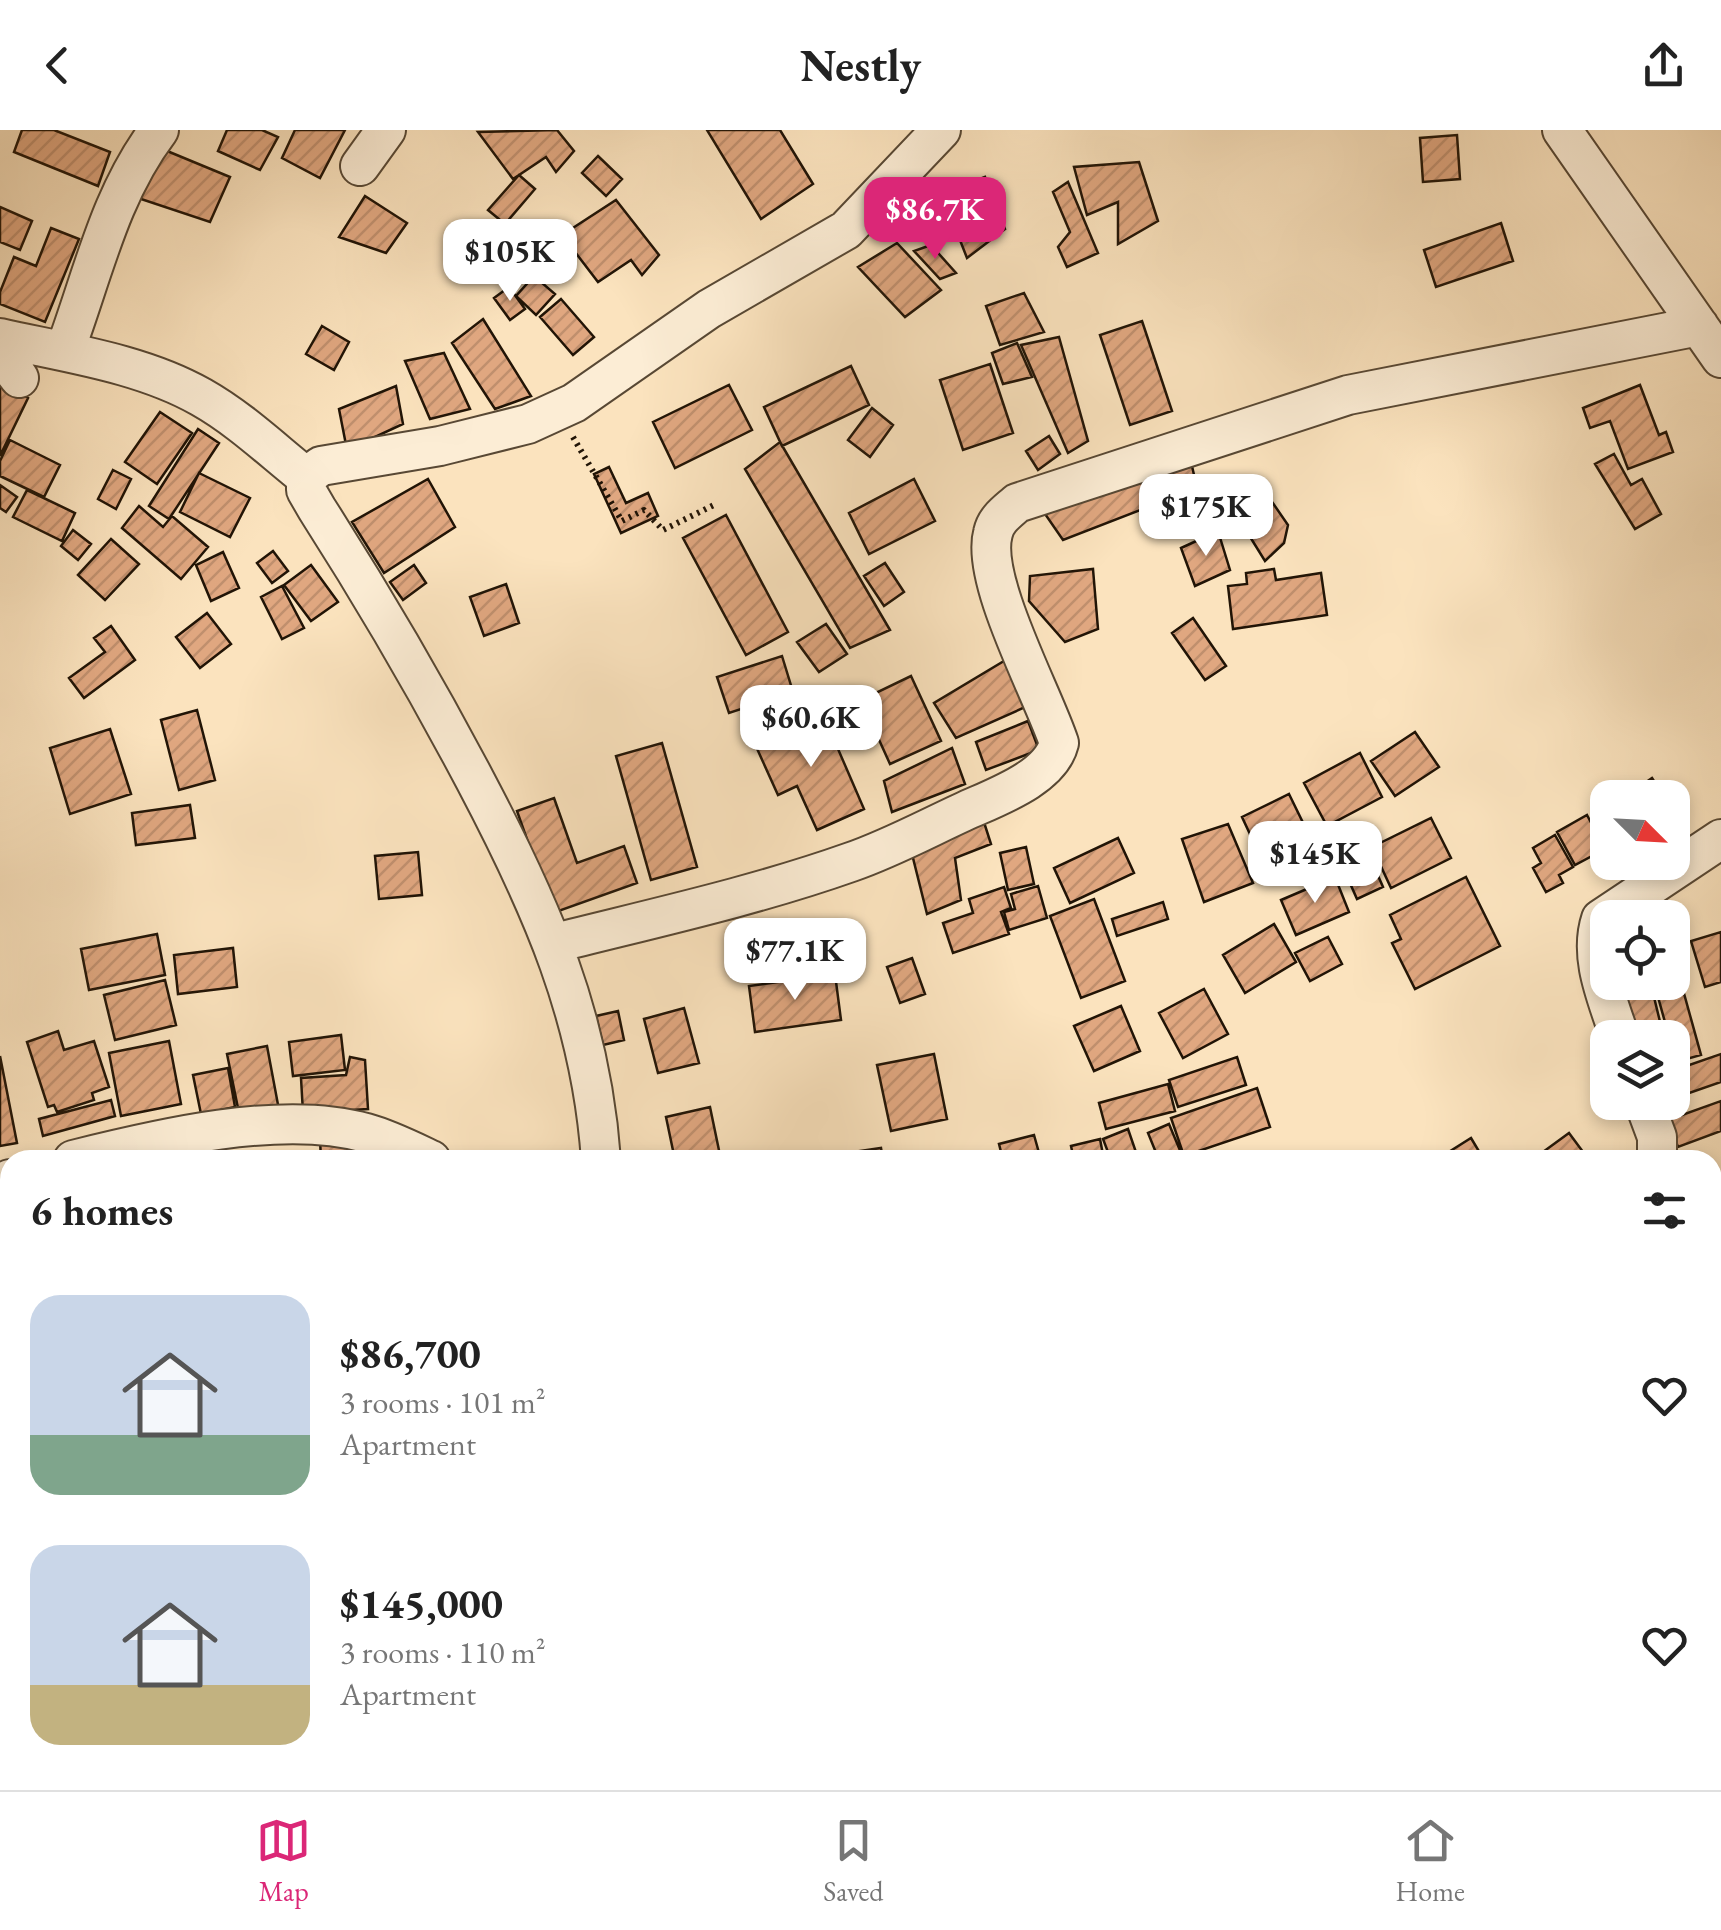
<!DOCTYPE html>
<html lang="en">
<head>
<meta charset="utf-8">
<style>
	:root { --surface:#fff; --page:#f2f2f2; --text:#222; --muted:#767676; --line:#e0e0e0; --accent:#db2777 }
	body { margin:0; font-family:"EB Garamond",serif; background:var(--page); color:var(--text); height:100vh; display:flex; flex-direction:column; font-size:38px; white-space:nowrap }
	* { box-sizing:border-box; margin:0 }
	p { font-size:32px; color:var(--muted) }
	.icon { flex:none; width:55px; height:55px; fill:none; stroke:currentColor; stroke-width:2; stroke-linecap:round; stroke-linejoin:round }
	.map { position:relative; flex:1; overflow:hidden }
	.side { position:absolute; left:0px; top:1020px; width:1722px; height:640px; display:flex; flex-direction:column; background:var(--surface); border-radius:30px 30px 0 0; box-shadow:0 5px 15px #0003 }
	.side>* { flex:none }
	.needle { width:65px; rotate:114deg }
	.fabs { position:absolute; left:1590px; top:650px; display:grid; gap:20px }
	.fabs a { display:grid; place-items:center; width:100px; height:100px; border-radius:20px; background:var(--surface); box-shadow:0 5px 15px #0003; font-size:50px }
	.price { position:absolute; translate:-50% -85px; padding:0 22px; border-radius:20px; background:#fff; color:#222; font-size:32px; line-height:65px; filter:drop-shadow(0 2px 5px #0008) }
	.price::after { content:''; position:absolute; left:50%; top:60px; width:30px; height:22px; margin-left:-15px; background:inherit; clip-path:polygon(0 0,100% 0,50% 100%) }
	.price.selected { background:var(--accent); color:#fff }
	ul { padding:0; list-style:none }
	li { display:flex; align-items:center; gap:30px; height:250px; padding:0 30px }
	li span { display:grid; place-items:center; flex:none; width:280px; height:200px; border-radius:30px; color:#555 }
	li>.icon { margin-inline-start:auto }
	span .icon { width:120px; height:120px; fill:#fffc; stroke-width:1 }
	li b { font-size:42px }
	h2 { display:flex; justify-content:space-between; align-items:center; height:120px; padding:0 30px; font-size:42px }
	header { display:flex; justify-content:space-between; align-items:center; height:130px; padding:0 30px; background:var(--surface); font-size:45px; font-weight:700 }
	.tabs { display:flex; justify-content:space-around; align-items:center; height:140px; border-top:2px solid var(--line); background:var(--surface); font-size:28px; color:var(--muted) }
	.tabs a { display:grid; justify-items:center; gap:5px }
	.tabs .selected { color:var(--accent) }
	.map>svg:first-child { display:block }
</style>
</head>
<body>
<header><svg class="icon" aria-label="back" viewBox="0 0 24 24"><path d="M15 5l-7 7 7 7"/></svg>Nestly<svg class="icon" aria-label="share" viewBox="0 0 24 24"><path d="M12 15V3M7 8l5-5 5 5M5 13v7h14v-7"/></svg></header>
<div class="map">
<svg width="1721" height="1660" viewBox="0 0 1721 1660">
	<defs>
		<pattern id="building-hatch" width="6" height="6" patternUnits="userSpaceOnUse" patternTransform="scale(2.5)"><rect width="6" height="6" fill="#e0a780"/><path d="M-1 1l2-2M0 6l6-6M5 7l2-2" fill="none" stroke="#c08f6d"/></pattern>
	</defs>
	<rect width="100%" height="100%" fill="#fbe3be"/>
	<filter id="stains"><feTurbulence type="fractalNoise" baseFrequency=".002" numOctaves="4"/><feColorMatrix values="0 0 0 0 .2 0 0 0 0 .09 0 0 0 0 .02 0 0 0 .5 -.17"/></filter>
	<radialGradient id="worn" r=".72"><stop offset=".6" stop-color="#630" stop-opacity="0"/><stop offset="1" stop-color="#630" stop-opacity=".3"/></radialGradient>
	<!-- building -->
	<path fill="url(#building-hatch)" stroke="#211406" stroke-width="2.5" d="M22 0H54L110 22 98 56 14 22Z
		M227 0H262L278 7 260 40 218 21Z
		M295 0H345L320 48 282 28Z
		M557 0 574 21 556 42 546 27 513 49 478 2Z
		M707 0H780L813 54 761 89Z
		M1457 5 1460 49 1423 52 1420 8Z
		M155 16 230 47 210 92 129 65Z
		M598 26 622 49 606 66 582 43Z
		M1139 32 1158 91 1118 114V72L1087 85 1074 37Z
		M519 45 535 59 505 94 488 80Z
		M985 47 1005 99 967 128 942 64Z
		M1068 52 1098 123 1067 137 1058 117 1070 102 1053 62Z
		M365 66 407 93 386 123 339 107Z
		M616 70 659 125 642 145 631 130 598 152 562 105Z
		M0 77 32 91 20 120 0 112Z
		M1501 93 1513 131 1436 157 1424 120Z
		M51 98 79 109 45 192 0 174V162L14 127 36 136Z
		M897 113 941 160 905 187 858 137Z
		M931 115 956 143 940 149 914 121Z
		M534 146 555 164 536 185 516 166Z
		M509 157 525 179 510 190 494 168Z
		M1024 163 1044 202 1000 215 986 176Z
		M561 169 594 207 573 225 540 187Z
		M483 189 531 266 495 279 452 213Z
		M1142 191 1172 281 1130 295 1100 205Z
		M322 196 349 212 334 240 306 224Z
		M1059 207 1088 311 1068 323 1021 215Z
		M1017 213 1032 247 1003 254 992 223Z
		M444 223 470 279 430 289 405 231Z
		M990 234 1013 303 963 320 940 250Z
		M851 236 869 275 782 316 764 277Z
		M0 254 28 268 0 326Z
		M729 255 752 300 675 338 653 292Z
		M1640 255 1659 305 1666 302 1673 322 1628 339 1610 291 1590 298 1583 278Z
		M396 256 403 294 347 320 339 279Z
		M872 278 893 295 870 327 848 310Z
		M160 282 192 303 157 354 125 332Z
		M198 299 219 313 169 389 149 376Z
		M1049 306 1060 324 1038 340 1026 321Z
		M10 310 60 335 44 367 0 346V331Z
		M1186 310 1197 358 1063 410 1043 381Z
		M780 312 890 500 850 518 745 339Z
		M1614 324 1631 355 1642 349 1661 384 1635 399 1595 334Z
		M609 337 626 373 648 363 658 386 621 403 594 344Z
		M113 340 131 349 116 379 98 369Z
		M199 343 250 368 230 407 180 382Z
		M428 349 455 397 384 443 352 392Z
		M914 349 935 391 869 424 849 383Z
		M0 355 17 367 6 382 0 378Z
		M27 360 75 383 62 411 13 387Z
		M1268 366 1288 395 1284 413 1265 431 1234 381Z
		M139 376 163 397 172 386 208 417 181 449 122 398Z
		M726 385 788 502 746 525 683 408Z
		M73 400 91 414 78 430 61 416Z
		M1218 401 1230 440 1195 456 1181 418Z
		M111 409 139 434 105 470 78 445Z
		M273 421 288 441 272 453 257 433Z
		M223 422 239 458 211 471 196 435Z
		M885 433 904 462 884 476 864 446Z
		M311 435 338 472 311 491 284 455Z
		M414 435 426 453 403 470 390 452Z
		M1093 439 1098 499 1065 512 1029 471 1030 446Z
		M1274 439 1276 450 1321 443 1327 485 1233 499 1228 456 1247 454 1246 443Z
		M506 454 519 493 484 506 470 467Z
		M282 456 304 498 282 509 261 467Z
		M207 483 231 514 200 538 176 507Z
		M1193 488 1226 536 1205 550 1172 503Z
		M826 494 847 524 819 542 797 512Z
		M111 496 135 530 84 568 69 548 105 522 94 508Z
		M782 526 793 562 729 583 717 547Z
		M1009 528 1032 574 956 608 934 573Z
		M911 546 941 611 890 634 861 570Z
		M197 580 215 650 179 660 161 590Z
		M822 582 864 679 817 700 797 656 778 665 754 612Z
		M1028 591 1039 620 986 640 976 612Z
		M110 599 131 664 70 684 50 618Z
		M1415 602 1439 637 1395 666 1371 631Z
		M662 613 697 737 651 750 616 626Z
		M952 618 965 654 892 682 884 651Z
		M1360 623 1382 667 1327 696 1304 653Z
		M1652 648 1665 668H1623Z
		M1289 664 1308 703 1304 705 1310 718 1304 721 1308 731 1271 749 1242 687Z
		M554 668 577 733 624 716 637 753 553 783 517 681Z
		M190 675 195 708 136 715 132 683Z
		M1587 685 1605 719 1575 735 1557 702Z
		M982 686 991 714 955 728 961 770 927 784 910 716Z
		M1431 688 1451 728 1391 758 1372 717Z
		M1228 694 1253 753 1204 772 1182 709Z
		M1555 705 1573 737 1559 745 1563 753 1546 762 1533 738 1541 733 1533 718Z
		M1118 708 1134 743 1070 773 1054 738Z
		M1364 714 1383 757 1357 769 1338 726Z
		M1026 717 1034 754 1008 760 1000 723Z
		M418 722 422 765 379 769 375 726Z
		M1335 747 1349 782 1296 805 1281 770Z
		M1466 747 1500 816 1415 859 1392 813 1401 809 1390 785Z
		M1038 756 1047 788 1009 800 1004 782 1015 779 1011 764Z
		M1004 757 1011 778 1001 782 1009 804 953 823 943 793 973 783 969 769Z
		M1094 769 1125 851 1081 868 1050 786Z
		M1163 772 1168 789 1117 806 1112 789Z
		M1274 794 1296 832 1245 863 1223 825Z
		M1721 802V852L1705 857 1691 811Z
		M157 804 165 845 89 860 81 819Z
		M1328 807 1342 834 1310 851 1295 823Z
		M233 818 237 857 178 864 174 825Z
		M912 828 925 864 900 873 887 837Z
		M835 844 841 890 755 902 749 856Z
		M1680 849 1701 925 1676 932 1655 856Z
		M165 850 176 895 115 910 104 865Z
		M1204 859 1228 904 1183 928 1159 883Z
		M1652 859 1664 908H1636L1625 866Z
		M1121 876 1140 921 1094 941 1074 896Z
		M684 878 699 933 658 943 644 889Z
		M618 881 624 910 603 915 596 886Z
		M58 901 64 920 94 911 109 957 92 963 94 970 57 982 54 975 48 977 27 912Z
		M341 905 345 940 293 946 289 912Z
		M169 911 181 974 121 986 109 923Z
		M267 916 279 980 240 988 227 924Z
		M934 924 947 989 891 1001 877 935Z
		M1721 924V952L1672 969V941Z
		M0 926 17 1013 0 1016Z
		M350 927 365 930 368 979 303 983 301 948 346 945Z
		M1237 927 1246 955 1178 977 1169 950Z
		M228 938 235 977 201 984 193 945Z
		M1168 954 1175 981 1106 999 1099 973Z
		M1257 958 1270 997 1184 1026 1171 988Z
		M111 970 115 986 43 1006 39 989Z
		M1721 971V1001L1678 1017 1668 990Z
		M710 977 721 1030H675L666 987Z
		M1169 994 1184 1030H1159L1148 1003Z
		M1128 999 1138 1028 1111 1030 1103 1009Z
		M1569 1003 1589 1030H1532Z
		M1034 1005 1041 1030H1003L999 1014Z
		M359 1007 360 1030H321L320 1009Z
		M1471 1008 1483 1028 1436 1030Z
		M1100 1009 1104 1030H1074L1071 1016Z
		M881 1018 883 1030H805V1029Z
		M1713 1053 1721 1058V1095L1712 1089Z
		M0 1254H10V1285H0Z
		M10 1344V1595L0 1598V1347Z
		M107 1650H170L173 1660H110Z
		M191 1650H242L245 1660H194Z
		M280 1650H332L305 1660H284Z
		M344 1650H428L432 1660H335L333 1655Z
		M475 1650H537L540 1660H479Z
		M713 1650H760L761 1652 745 1660H718Z
		M1245 1650H1286L1290 1656 1251 1660Z
		M1374 1650H1422L1437 1660H1377L1370 1656Z"/>
	<g fill="none" stroke-linecap="round" stroke-linejoin="round">
		<defs>
			<path id="minor" d="M1562 0 1721 228
				M360 36 386 0
				M0 208C66 223 141 233 201 267 240 289 272 320 306 347
				M4 209 6 230 19 248
				M65 220C93 145 109 66 159 0
				M555 813C654 788 755 766 851 732 889 719 926 699 963 682 993 668 1050 649 1059 613 1043 564 980 450 993 403 996 389 1007 382 1017 373L1348 265 1699 196
				M1620 908C1608 870 1588 828 1601 789L1721 709
				M1644 972 1657 1007V1030
				M73 1030C157 1009 282 979 366 1003 388 1009 410 1020 431 1030
				M601 1030C591 887 541 775 475 650 426 557 374 468 317 379L306 360V347L321 336 440 316 528 294 574 273 709 179 846 100 941 0
				M0 1053 10 1049
				M1712 1401 1721 1394
				M450 1650 453 1660
				M837 1650 842 1660
				M1588 1650 1600 1660
				M1478 1660 1484 1650"/>
		</defs>
		<!-- minor casing -->
		<use href="#minor" stroke="#584834" stroke-width="42"/>
		<!-- path -->
		<path stroke="#211406" stroke-width="6" stroke-dasharray="2.5 5" stroke-linecap="butt" d="M573 307 622 391 644 380 663 400 716 374
			M37 1650 39 1660"/>
		<!-- minor -->
		<use href="#minor" stroke="#fcedd5" stroke-width="38"/>
	</g>
	<rect width="100%" height="100%" filter="url(#stains)"/>
	<rect width="100%" height="100%" fill="url(#worn)"/>
</svg>
<div class="fabs">
<a><svg class="needle" viewBox="-14 -14 28 28"><path d="M0-13l5 13h-10z" fill="#e53935"/><path d="M0 13l5-13h-10z" fill="#767676"/></svg></a>
<a><svg class="icon" aria-label="locate" viewBox="0 0 24 24"><circle cx="12" cy="12" r="6"/><path d="M12 2v4M12 18v4M2 12h4M18 12h4"/></svg></a>
<a><svg class="icon" aria-label="layers" viewBox="0 0 24 24"><path d="M12 4l9 5-9 5-9-5zM3 14l9 5 9-5"/></svg></a>
</div>
<b class="price selected" style="left:935px;top:132px">$86.7K</b>
<b class="price" style="left:510px;top:174px">$105K</b>
<b class="price" style="left:1206px;top:429px">$175K</b>
<b class="price" style="left:811px;top:640px">$60.6K</b>
<b class="price" style="left:1315px;top:776px">$145K</b>
<b class="price" style="left:795px;top:873px">$77.1K</b>
<section class="side">
<h2>6 homes<svg class="icon" aria-label="filters" viewBox="0 0 24 24"><path d="M4 7h16M4 17h16"/><circle cx="9" cy="7" r="2"/><circle cx="15" cy="17" r="2"/></svg></h2>
<ul>
<li><span style="background:linear-gradient(#c9d6e8 70%,#7fa58c 0)"><svg class="icon" aria-label="home" viewBox="0 0 24 24"><path d="M3 11l9-7 9 7M6 9v11h12V9"/></svg></span><div><b>$86,700</b><p>3 rooms · 101 m²</p><p>Apartment</p></div><svg class="icon" aria-label="heart" viewBox="0 0 24 24"><path d="M12 20l-8-8c-3-5 5-10 8-4 3-6 11-1 8 4z"/></svg></li>
<li><span style="background:linear-gradient(#c9d6e8 70%,#c2b280 0)"><svg class="icon" aria-label="home" viewBox="0 0 24 24"><path d="M3 11l9-7 9 7M6 9v11h12V9"/></svg></span><div><b>$145,000</b><p>3 rooms · 110 m²</p><p>Apartment</p></div><svg class="icon" aria-label="heart" viewBox="0 0 24 24"><path d="M12 20l-8-8c-3-5 5-10 8-4 3-6 11-1 8 4z"/></svg></li>
</ul>
</section>
</div>
<nav class="tabs">
<a class="selected"><svg class="icon" aria-label="map" viewBox="0 0 24 24"><path d="M3 6l6-2 6 2 6-2v14l-6 2-6-2-6 2zM9 4v14M15 6v14"/></svg>Map</a>
<a><svg class="icon" aria-label="saved" viewBox="0 0 24 24"><path d="M7 4h10v16l-5-4-5 4z"/></svg>Saved</a>
<a><svg class="icon" aria-label="home" viewBox="0 0 24 24"><path d="M3 11l9-7 9 7M6 9v11h12V9"/></svg>Home</a>
</nav>
</body>
</html>
